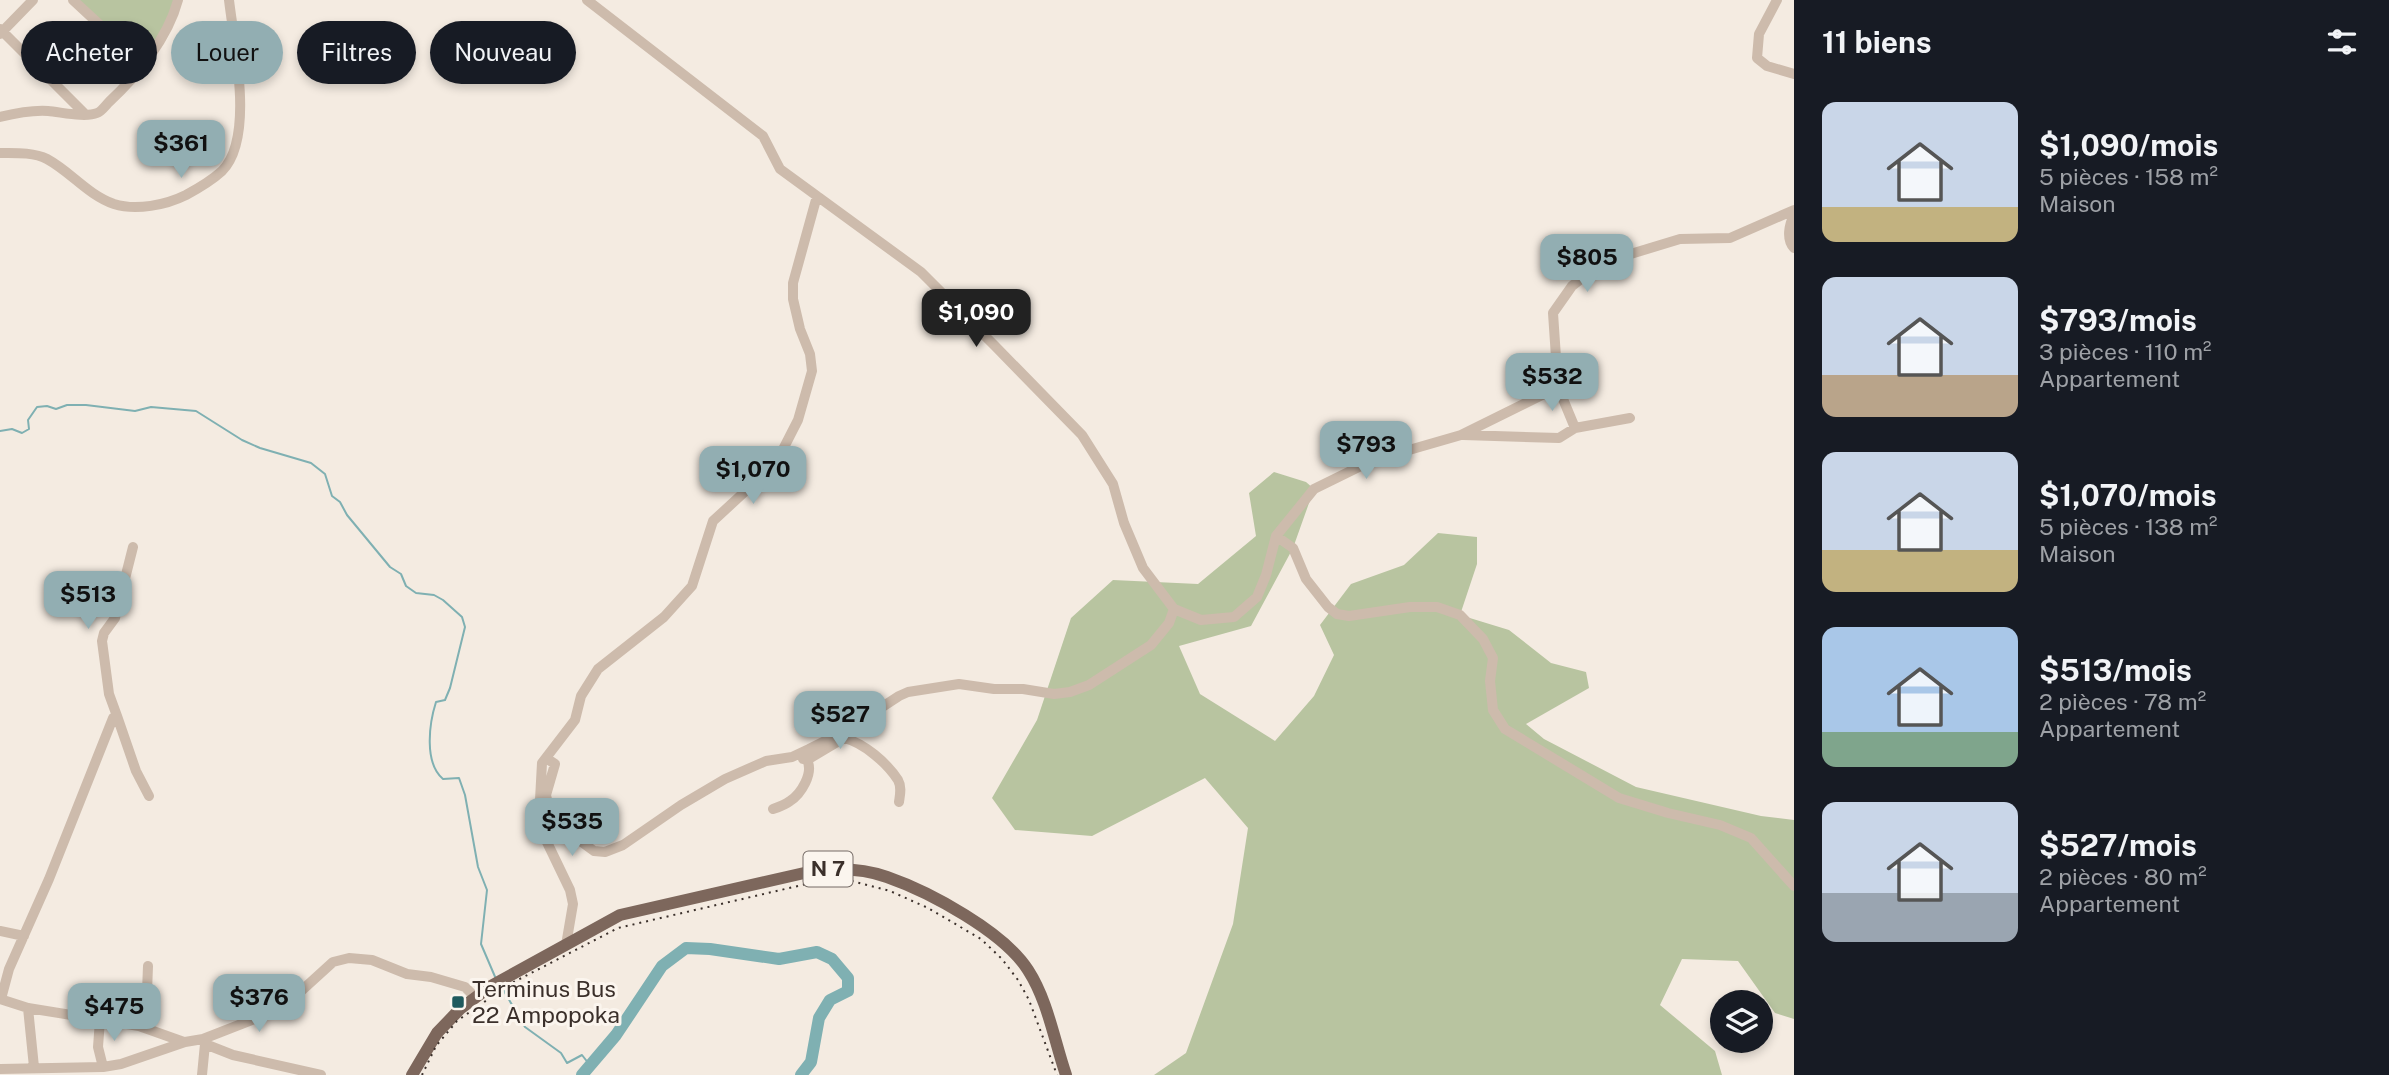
<!DOCTYPE html>
<html lang="fr">
<head>
<meta charset="utf-8">
<style>
	:root { --surface:#171b24; --page:#20242c; --text:#f1f3f6; --muted:#9ea1a6; --accent:#92aeb2 }
	body { margin:0; font-family:"Public Sans",sans-serif; background:var(--page); color:var(--text); height:100vh; display:flex; flex-direction:column; font-size:26px; white-space:nowrap }
	* { box-sizing:border-box; margin:0 }
	p { font-size:23px; color:var(--muted) }
	.icon { flex:none; width:38px; height:38px; fill:none; stroke:currentColor; stroke-width:2; stroke-linecap:round; stroke-linejoin:round }
	.map { position:relative; flex:1; overflow:hidden }
	.details { display:flex; flex-direction:column; background:var(--surface); width:595px }
	.details>* { flex:none }
	.banner { position:absolute; left:21px; top:21px; width:665px; height:63px; display:flex; gap:14px }
	.fabs { position:absolute; left:1710px; top:990px; display:grid; gap:14px }
	.fabs a { display:grid; place-items:center; width:63px; height:63px; border-radius:50%; background:var(--surface); box-shadow:0 4px 10px #0003; font-size:35px }
	.price { position:absolute; translate:-50% -60px; padding:0 16px; border-radius:14px; background:var(--accent); color:#111; font-size:23px; line-height:46px; filter:drop-shadow(0 2px 4px #0008) }
	.price::after { content:''; position:absolute; left:50%; top:42px; width:21px; height:16px; margin-left:-10px; background:inherit; clip-path:polygon(0 0,100% 0,50% 100%) }
	.price.on { background:#222; color:#fff }
	ul { padding:0; list-style:none }
	li { display:flex; align-items:center; gap:21px; height:175px; padding:0 28px }
	li span { display:grid; place-items:center; flex:none; width:196px; height:140px; border-radius:14px; color:#555 }
	li>.icon { margin-inline-start:auto }
	span .icon { width:84px; height:84px; fill:#fffc; stroke-width:1 }
	li b { font-size:30px }
	h2 { display:flex; justify-content:space-between; align-items:center; height:84px; padding:0 28px; font-size:30px }
	.chip { padding:0 24px; border-radius:32px; background:var(--surface); box-shadow:0 4px 10px #0003; font-size:24px; line-height:63px }
	.chip.on { background:var(--accent); color:#111 }
	main { display:flex; flex:1; min-height:0 }
	.map>svg:first-child { display:block }
</style>
</head>
<body>
<main>
<div class="map">
<svg width="1794" height="1075" viewBox="0 0 1794 1075">
	<rect width="100%" height="100%" fill="#f4ebe1"/>
	<!-- green -->
	<path fill="#b8c4a0" d="M78 0H178L143 62Z
		M1274 472 1306 482 1314 489 1293 548 1251 626 1179 646 1200 694 1275 741 1314 696 1334 655 1320 625 1351 584 1404 565 1438 533 1477 537V564L1460 615 1509 630 1551 663 1586 672 1589 688 1526 724 1544 739 1636 787 1761 816 1794 820V1019L1775 1013 1738 961 1682 959 1660 1005 1715 1051 1722 1075H1154L1186 1053 1233 924 1248 828 1205 778 1092 836 1015 830 992 798 1037 720 1071 618 1113 580 1198 584 1256 536 1249 493Z"/>
	<g fill="none" stroke-linecap="round" stroke-linejoin="round">
		<!-- stream -->
		<path stroke="#7fb0b2" stroke-width="2" d="M0 431 12 429 22 433 29 429 28 420 37 407 47 406 56 409 67 405H86L135 411 151 407 196 411 242 440 260 448 311 463 325 474 332 496 340 502 347 515 390 567 401 574 406 586 416 593 434 595 443 600 462 617 465 627 450 688 445 700 436 702C429 724 424 763 443 779L459 778 465 795 478 867 487 890 481 944 496 979
			M501 986 525 1027 561 1053 567 1063 582 1055 589 1064"/>
		<!-- river -->
		<path stroke="#7fb0b2" stroke-width="12" d="M582 1075 616 1035 662 966 686 948 710 949 779 959 817 952 832 959 848 978V991L830 1000 819 1018 811 1062 801 1075"/>
		<!-- minor -->
		<path stroke="#cdbbac" stroke-width="10" d="M73 0 142 64
			M587 0 763 136 780 169 921 272 995 346 1082 435 1113 484 1124 523 1143 568 1174 609 1201 620 1234 617 1257 597 1266 575 1276 536 1314 489 1371 461 1461 435 1558 387 1553 313 1572 286 1601 263 1680 239 1730 238 1794 210
			M1777 0 1759 34 1757 58 1767 66 1794 74
			M0 29 85 114
			M0 34 33 0
			M0 117C16 113 32 110 48 111 61 112 85 118 97 113 101 112 106 105 109 102 137 76 168 38 178 0
			M0 153C14 153 34 152 47 159 71 172 88 195 114 204 136 211 166 205 186 195 199 188 211 181 222 171 255 138 234 44 229 0
			M1794 215C1789 225 1786 239 1794 248
			M1558 387 1575 428
			M1463 435 1559 438 1575 428 1630 418
			M1276 536 1293 548 1306 579 1328 607 1337 614 1349 616 1410 607H1437L1460 615 1483 639 1493 658 1490 681 1493 710 1505 729 1619 798 1668 813 1720 825 1751 838 1794 886
			M117 716 109 694 102 641 104 633 115 618 133 547
			M546 758 555 764 546 795 548 804 555 817 579 840 594 851 605 852 623 845 681 805 725 779 766 761 792 757 809 749 847 730 899 696 908 692 959 684 994 689H1023L1054 694 1070 692 1089 685 1151 645 1169 623 1174 609
			M807 760 844 738C864 743 887 763 898 780 902 787 900 795 899 802
			M773 809C779 807 785 805 790 801 801 794 814 773 807 760L803 759
			M0 931 24 936
			M566 945 573 904 570 890 544 836 539 818 542 763 575 720 581 696 598 669 664 617 692 586 713 521 776 463 798 420 812 371 810 354 800 329 793 299V283L817 196
			M0 999 28 1008 139 1026 184 1042
			M1 999 9 969 49 879 113 718 117 716 136 771 149 796
			M28 1008 34 1067
			M100 1020 98 1047 103 1067
			M139 1026 147 992 148 966
			M203 1039 205 1044 233 1055 321 1075
			M0 1069 103 1067 121 1064 185 1042 203 1039 272 1012 289 1002 333 962 349 958 372 960 407 974 431 977 465 987 476 998
			M202 1075 205 1044"/>
		<!-- major -->
		<path stroke="#7d675c" stroke-width="12" d="M412 1075 437 1033 460 1009 491 986 620 915 813 871C837 868 864 869 887 877 930 892 1004 932 1028 970 1048 1001 1054 1040 1066 1075"/>
		<!-- rail -->
		<path stroke="#3b302b" stroke-width="2" stroke-dasharray="2 5" stroke-linecap="butt" d="M422 1075 436 1046 457 1021 510 984 618 928 815 882 852 881 890 891 928 908 981 939 1002 959 1018 980 1029 1000 1057 1075"/>
	</g>
	<!-- markers -->
	<rect fill="#1f5a5e" stroke="#fbf5ee" stroke-width="2.5" x="451" y="995" width="14" height="14" rx="3.5"/>
	<g text-anchor="middle" stroke-width="6" stroke-linejoin="round" paint-order="stroke">
		<!-- shield labels -->
		<rect fill="#fbf5ee" stroke="#756b66" stroke-width="2" x="803.5" y="851.5" width="49" height="35" rx="5"/>
		<g font-size="21" font-weight="bold" fill="#3b302b">
			<text x="828" y="876">N 7</text>
		</g>
		<!-- poi labels -->
		<g font-size="23" fill="#3b302b" stroke="#fbf5ee" text-anchor="start">
			<text x="472" y="997">Terminus Bus<tspan x="472" dy="26">22 Ampopoka</tspan></text>
		</g>
	</g>
</svg>
<div class="fabs">
<a><svg class="icon" aria-label="layers" viewBox="0 0 24 24"><path d="M12 4l9 5-9 5-9-5zM3 14l9 5 9-5"/></svg></a>
</div>
<b class="price" style="left:181px;top:180px">$361</b>
<b class="price" style="left:1587px;top:294px">$805</b>
<b class="price on" style="left:976px;top:349px">$1,090</b>
<b class="price" style="left:1552px;top:413px">$532</b>
<b class="price" style="left:1366px;top:481px">$793</b>
<b class="price" style="left:753px;top:506px">$1,070</b>
<b class="price" style="left:88px;top:631px">$513</b>
<b class="price" style="left:840px;top:751px">$527</b>
<b class="price" style="left:572px;top:858px">$535</b>
<b class="price" style="left:259px;top:1034px">$376</b>
<b class="price" style="left:114px;top:1043px">$475</b>
<div class="banner">
<a class="chip">Acheter</a>
<a class="chip on">Louer</a>
<a class="chip">Filtres</a>
<a class="chip">Nouveau</a>
</div>
</div>
<section class="details">
<h2>11 biens<svg class="icon" aria-label="filters" viewBox="0 0 24 24"><path d="M4 7h16M4 17h16"/><circle cx="9" cy="7" r="2"/><circle cx="15" cy="17" r="2"/></svg></h2>
<ul>
<li><span style="background:linear-gradient(#c9d6e8 75%,#c2b280 0)"><svg class="icon" aria-label="home" viewBox="0 0 24 24"><path d="M3 11l9-7 9 7M6 9v11h12V9"/></svg></span><div><b>$1,090/mois</b><p>5 pièces · 158 m²</p><p>Maison</p></div></li>
<li><span style="background:linear-gradient(#c9d6e8 70%,#b9a48a 0)"><svg class="icon" aria-label="home" viewBox="0 0 24 24"><path d="M3 11l9-7 9 7M6 9v11h12V9"/></svg></span><div><b>$793/mois</b><p>3 pièces · 110 m²</p><p>Appartement</p></div></li>
<li><span style="background:linear-gradient(#c9d6e8 70%,#c2b280 0)"><svg class="icon" aria-label="home" viewBox="0 0 24 24"><path d="M3 11l9-7 9 7M6 9v11h12V9"/></svg></span><div><b>$1,070/mois</b><p>5 pièces · 138 m²</p><p>Maison</p></div></li>
<li><span style="background:linear-gradient(#a9c7e8 75%,#7fa58c 0)"><svg class="icon" aria-label="home" viewBox="0 0 24 24"><path d="M3 11l9-7 9 7M6 9v11h12V9"/></svg></span><div><b>$513/mois</b><p>2 pièces · 78 m²</p><p>Appartement</p></div></li>
<li><span style="background:linear-gradient(#c9d6e8 65%,#9aa5b1 0)"><svg class="icon" aria-label="home" viewBox="0 0 24 24"><path d="M3 11l9-7 9 7M6 9v11h12V9"/></svg></span><div><b>$527/mois</b><p>2 pièces · 80 m²</p><p>Appartement</p></div></li>
</ul>
</section>
</main>
</body>
</html>
